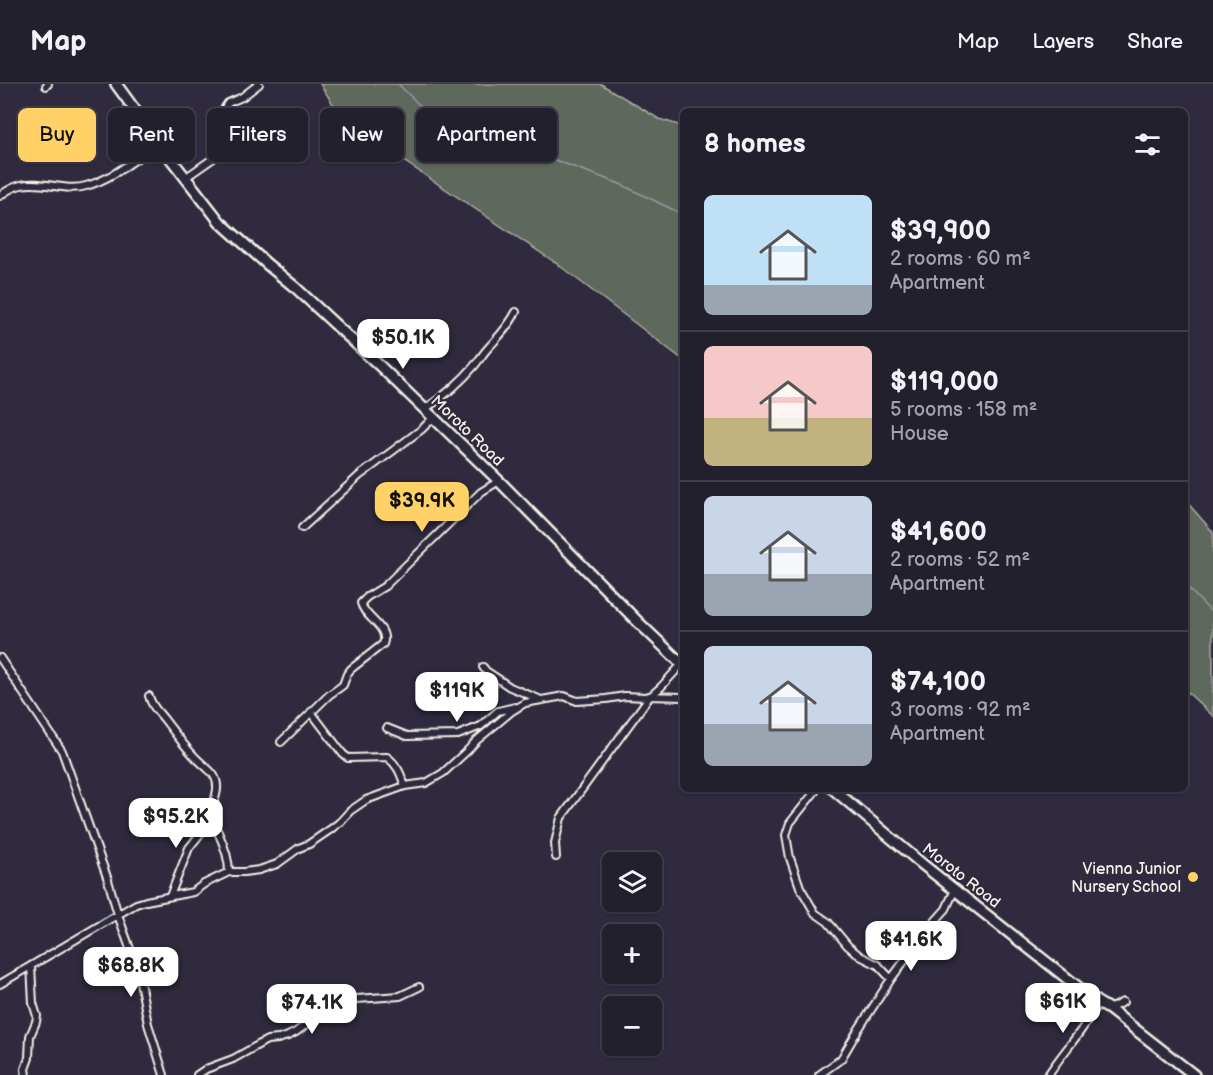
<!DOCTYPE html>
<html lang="en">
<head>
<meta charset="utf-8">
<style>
	:root { --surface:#23202e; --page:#2f2d3a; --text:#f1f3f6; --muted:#a3a3aa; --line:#403e4a; --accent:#ffd166 }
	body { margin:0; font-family:"Balsamiq Sans",sans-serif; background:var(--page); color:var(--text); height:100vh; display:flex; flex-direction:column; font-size:22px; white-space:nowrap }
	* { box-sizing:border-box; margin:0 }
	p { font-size:20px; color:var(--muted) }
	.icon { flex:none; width:33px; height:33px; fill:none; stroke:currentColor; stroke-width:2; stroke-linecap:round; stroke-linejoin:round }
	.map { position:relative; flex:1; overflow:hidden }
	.drawer { position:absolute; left:680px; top:24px; width:508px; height:684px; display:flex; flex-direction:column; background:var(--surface); border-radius:9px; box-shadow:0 2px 4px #0004,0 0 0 2px var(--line) }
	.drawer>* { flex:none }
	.banner { position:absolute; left:18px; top:24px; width:570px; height:54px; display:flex; gap:12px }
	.controls { position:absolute; left:602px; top:768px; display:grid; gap:12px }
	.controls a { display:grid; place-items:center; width:60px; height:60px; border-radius:9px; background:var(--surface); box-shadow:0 2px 4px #0004,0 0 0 2px var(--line); font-size:30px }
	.price { position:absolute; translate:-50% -51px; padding:0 14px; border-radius:12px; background:#fff; color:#222; font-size:20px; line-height:39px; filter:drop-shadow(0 2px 3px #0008) }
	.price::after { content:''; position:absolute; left:50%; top:36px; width:18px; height:14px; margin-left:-9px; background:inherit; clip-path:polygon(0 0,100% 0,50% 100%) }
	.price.selected { background:var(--accent); color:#111 }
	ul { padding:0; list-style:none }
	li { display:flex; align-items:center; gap:18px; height:150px; padding:0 24px }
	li+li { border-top:2px solid var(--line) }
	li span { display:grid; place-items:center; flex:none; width:168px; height:120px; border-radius:9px; color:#555 }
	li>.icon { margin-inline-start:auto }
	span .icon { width:72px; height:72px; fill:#fffc; stroke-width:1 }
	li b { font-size:26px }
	h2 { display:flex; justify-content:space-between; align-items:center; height:72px; padding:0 24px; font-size:26px }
	.tag { padding:0 21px; border-radius:9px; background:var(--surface); box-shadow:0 2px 4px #0004,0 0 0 2px var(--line); font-size:21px; line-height:54px }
	.tag.selected { background:var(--accent); color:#111 }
	header { display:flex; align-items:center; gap:36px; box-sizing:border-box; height:84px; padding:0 30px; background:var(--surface); border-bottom:2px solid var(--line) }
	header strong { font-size:28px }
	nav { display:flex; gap:33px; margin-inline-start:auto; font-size:21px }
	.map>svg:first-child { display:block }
</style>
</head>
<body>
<header>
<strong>Map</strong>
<nav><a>Map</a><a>Layers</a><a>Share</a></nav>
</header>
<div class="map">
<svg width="1213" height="991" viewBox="0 0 1213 991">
	<rect width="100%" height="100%" fill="#2f2a3d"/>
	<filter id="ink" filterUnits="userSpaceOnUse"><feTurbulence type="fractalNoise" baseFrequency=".0167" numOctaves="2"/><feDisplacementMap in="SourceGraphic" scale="12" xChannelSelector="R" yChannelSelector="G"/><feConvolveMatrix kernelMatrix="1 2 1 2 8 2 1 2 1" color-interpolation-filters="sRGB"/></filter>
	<g filter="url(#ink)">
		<!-- green -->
		<path fill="#5f675b" stroke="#aaaca2" stroke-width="1.5" d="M320 0H601L659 35 682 42V275L556 179 344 37Z
			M1185 416 1213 448V632L1185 606Z"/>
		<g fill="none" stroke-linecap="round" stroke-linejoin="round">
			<!-- stream -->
			<path stroke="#929ba7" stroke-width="1.5" d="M398 0 443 44 525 65 620 100 682 130
				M1185 501 1213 530"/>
			<defs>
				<path id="street" d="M46 2 48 0
					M185 94 218 71 221 66 223 55 222 28 228 19 242 13 259 0
					M0 112C6 107 13 103 21 101 42 96 65 108 86 102 113 95 136 74 159 59
					M425 325C443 313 461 298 475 281 480 275 484 268 490 262 500 251 509 242 516 228
					M302 444 359 392 422 345 433 334
					M0 574 62 667 108 796 118 831 138 887 148 940 164 991
					M483 583 486 587 510 603 539 615
					M149 612C152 623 157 626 164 635 174 648 184 662 196 674 202 680 208 684 213 690 224 706 209 720 212 735 213 740 216 744 218 748 224 761 229 774 229 788
					M311 628 343 670 348 674 387 673C398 681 401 691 405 702
					M387 644 407 652 458 651 481 642 498 627 515 623
					M281 658 329 611 339 604 343 601 347 590 351 585 383 560C390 543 364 534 361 519L367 513 385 502 481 408 499 397
					M817 705 790 739 786 751 790 774 800 803 815 829 828 838 848 862 860 872 878 881 891 895
					M556 773 555 759 561 734 650 612 682 613
					M170 812 189 764 212 735
					M0 900 136 820 146 817 193 808 204 800 229 788H244L259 786 277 780 299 764 309 760 331 745 340 738 350 727 366 716 405 702 426 699 443 689 468 666 476 657 512 627 525 619 564 612 577 617 606 615 625 612 646 613 652 611 661 603 682 580
					M1109 925 1123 918
					M26 991 25 985 29 974 30 952 36 938 37 932 33 919 31 882
					M197 991 206 985 233 975 267 956 278 955 288 952 296 948 332 921 342 916 400 912 419 903
					M819 991 841 975 858 946 891 895 929 844 946 825 950 816 955 806
					M1048 991C1064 966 1086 945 1097 918"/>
				<path id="secondary" d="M116 0 164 66 220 138 268 181 296 204 383 285 499 397 638 538 682 580
					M833 705 922 780 1097 918 1109 925 1194 991"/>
			</defs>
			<!-- street casing -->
			<use href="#street" stroke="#f4f1e8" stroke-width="10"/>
			<!-- secondary casing -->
			<use href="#secondary" stroke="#f4f1e8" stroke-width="14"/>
			<!-- street -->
			<use href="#street" stroke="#2f2a3d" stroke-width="6"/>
			<!-- secondary -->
			<use href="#secondary" stroke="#2f2a3d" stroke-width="9"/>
		</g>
	</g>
	<!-- markers -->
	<circle fill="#ffd166" stroke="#2f2a3d" stroke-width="2" cx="1193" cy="793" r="6"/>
	<g text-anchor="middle" stroke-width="4.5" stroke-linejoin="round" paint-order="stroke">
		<!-- street labels -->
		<g font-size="16" fill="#f4f1e8" stroke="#2f2a3d">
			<text transform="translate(468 346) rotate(44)" y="6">Moroto Road</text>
			<text transform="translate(962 791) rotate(38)" y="6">Moroto Road</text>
		</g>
		<!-- poi labels -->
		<g font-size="16" fill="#f4f1e8" stroke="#2f2a3d" text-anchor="end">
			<text x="1181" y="790">Vienna Junior<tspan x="1181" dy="18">Nursery School</tspan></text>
		</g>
	</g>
</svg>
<div class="controls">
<a><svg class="icon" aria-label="layers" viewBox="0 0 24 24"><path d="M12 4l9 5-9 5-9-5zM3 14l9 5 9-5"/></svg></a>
<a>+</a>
<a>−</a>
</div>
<b class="price" style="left:403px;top:286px">$50.1K</b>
<b class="price selected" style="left:422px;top:449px">$39.9K</b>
<b class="price" style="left:457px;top:639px">$119K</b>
<b class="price" style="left:176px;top:765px">$95.2K</b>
<b class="price" style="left:911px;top:888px">$41.6K</b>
<b class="price" style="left:131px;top:914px">$68.8K</b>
<b class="price" style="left:1063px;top:950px">$61K</b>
<b class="price" style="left:312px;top:951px">$74.1K</b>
<div class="banner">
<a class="tag selected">Buy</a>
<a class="tag">Rent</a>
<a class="tag">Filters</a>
<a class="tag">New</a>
<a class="tag">Apartment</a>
</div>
<section class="drawer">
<h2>8 homes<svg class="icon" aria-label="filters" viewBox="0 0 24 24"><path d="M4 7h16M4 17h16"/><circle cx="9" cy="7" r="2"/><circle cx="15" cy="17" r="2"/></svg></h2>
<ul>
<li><span style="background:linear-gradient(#bfe0f5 75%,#9aa5b1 0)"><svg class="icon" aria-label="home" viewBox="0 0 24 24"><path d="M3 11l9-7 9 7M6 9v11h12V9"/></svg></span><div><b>$39,900</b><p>2 rooms · 60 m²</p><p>Apartment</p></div></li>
<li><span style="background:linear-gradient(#f6c9c9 60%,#c2b280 0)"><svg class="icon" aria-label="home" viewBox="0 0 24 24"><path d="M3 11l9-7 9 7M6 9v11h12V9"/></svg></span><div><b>$119,000</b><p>5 rooms · 158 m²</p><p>House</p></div></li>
<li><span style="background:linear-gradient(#c9d6e8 65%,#9aa5b1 0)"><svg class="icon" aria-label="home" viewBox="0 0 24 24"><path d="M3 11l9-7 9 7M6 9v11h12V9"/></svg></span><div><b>$41,600</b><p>2 rooms · 52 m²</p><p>Apartment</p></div></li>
<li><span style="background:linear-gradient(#c9d6e8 65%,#9aa5b1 0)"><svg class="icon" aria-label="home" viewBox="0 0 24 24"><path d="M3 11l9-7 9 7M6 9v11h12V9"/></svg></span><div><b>$74,100</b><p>3 rooms · 92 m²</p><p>Apartment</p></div></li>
</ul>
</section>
</div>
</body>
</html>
